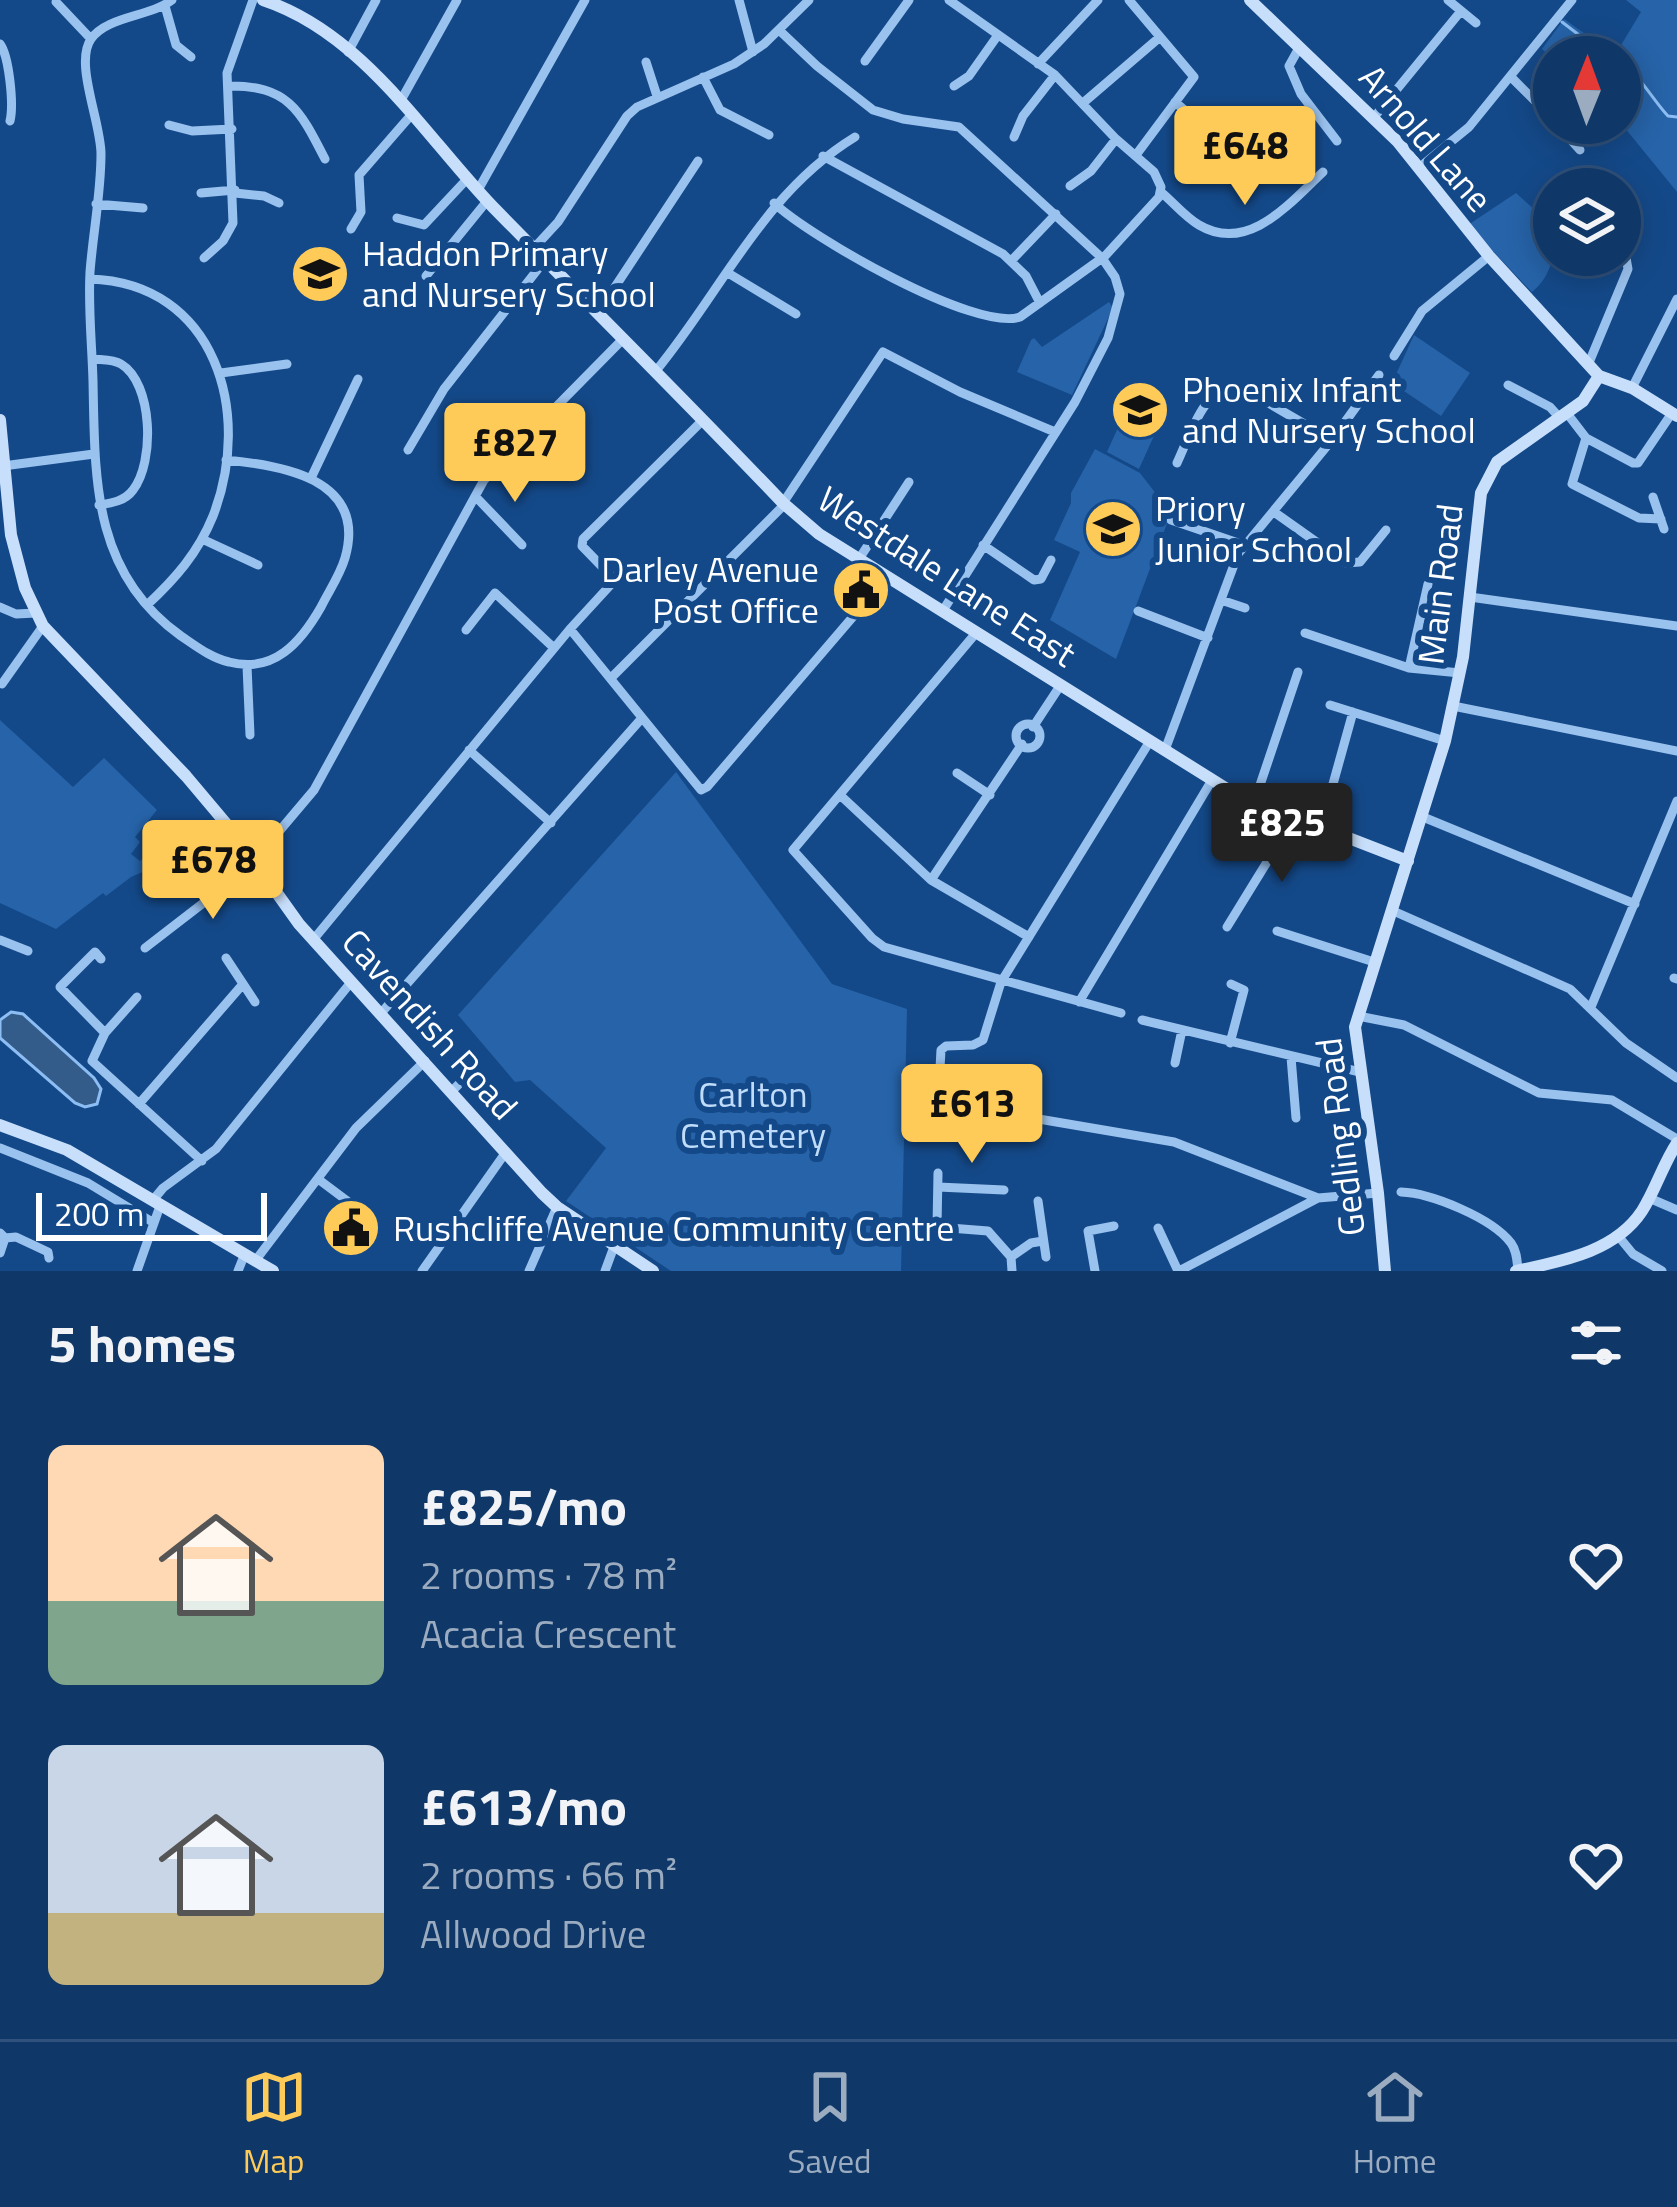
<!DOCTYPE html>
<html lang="en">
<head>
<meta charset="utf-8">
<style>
	:root { --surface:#0f3767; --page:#183f6d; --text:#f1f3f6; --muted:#9bacc0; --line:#2f517b; --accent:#ffcb58 }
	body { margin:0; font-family:"Titillium Web",sans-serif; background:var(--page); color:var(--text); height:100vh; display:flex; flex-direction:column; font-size:45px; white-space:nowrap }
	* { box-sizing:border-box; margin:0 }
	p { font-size:39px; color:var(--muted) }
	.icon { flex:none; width:66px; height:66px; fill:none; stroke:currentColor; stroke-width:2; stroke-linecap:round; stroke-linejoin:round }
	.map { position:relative; height:1271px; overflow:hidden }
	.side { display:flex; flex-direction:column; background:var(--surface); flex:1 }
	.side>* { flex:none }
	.needle { width:78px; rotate:1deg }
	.tools { position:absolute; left:1533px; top:36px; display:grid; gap:24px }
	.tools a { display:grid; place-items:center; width:108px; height:108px; border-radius:50%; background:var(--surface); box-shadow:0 6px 30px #0003,0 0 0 3px var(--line); font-size:60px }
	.scale { position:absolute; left:36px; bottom:30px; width:231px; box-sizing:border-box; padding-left:12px; border:6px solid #fff; border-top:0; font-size:33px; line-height:42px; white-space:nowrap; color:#fff; -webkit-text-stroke:9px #144989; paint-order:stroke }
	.price { position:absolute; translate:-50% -102px; padding:0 27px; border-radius:12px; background:var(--accent); color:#111; font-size:39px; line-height:78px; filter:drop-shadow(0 3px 6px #0008) }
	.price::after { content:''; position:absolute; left:50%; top:72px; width:36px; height:27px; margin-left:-18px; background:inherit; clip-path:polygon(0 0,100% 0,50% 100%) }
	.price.current { background:#222; color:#fff }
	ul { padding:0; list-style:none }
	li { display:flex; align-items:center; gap:36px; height:300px; padding:0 48px }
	li span { display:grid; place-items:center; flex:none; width:336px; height:240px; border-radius:18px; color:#555 }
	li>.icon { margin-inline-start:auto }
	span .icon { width:144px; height:144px; fill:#fffc; stroke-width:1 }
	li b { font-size:51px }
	h2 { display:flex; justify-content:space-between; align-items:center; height:144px; padding:0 48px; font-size:51px }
	.tabs { display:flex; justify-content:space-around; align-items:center; height:168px; border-top:3px solid var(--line); background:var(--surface); font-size:33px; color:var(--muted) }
	.tabs a { display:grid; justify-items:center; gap:6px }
	.tabs .current { color:var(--accent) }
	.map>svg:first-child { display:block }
</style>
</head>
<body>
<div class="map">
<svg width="1677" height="1271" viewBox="0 0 1677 1271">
	<rect width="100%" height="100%" fill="#144989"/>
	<!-- green -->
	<path fill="#2663a8" d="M1626 0H1677V192L1620 122V57L1554 60 1542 49 1564 19 1615 55 1641 12Z
		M1516 193 1554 227C1554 252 1554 274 1532 292L1468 225Z
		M1109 302 1113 308 1072 395 1017 372 1031 340 1034 338 1042 347Z
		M1414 335 1470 373 1441 416 1392 383Z
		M1149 396 1166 409 1139 469 1107 452 1125 412Z
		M1095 449 1140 473 1171 513 1116 659 1050 620 1080 552 1054 540 1071 503V493Z
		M0 720 73 787 104 758 157 810 135 837 140 842 131 854 140 861 151 852 161 864 131 877 106 896 103 893 56 929 0 903Z
		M676 772 832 984 907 1009 901 1271H671L566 1201 606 1148 530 1080 515 1082 458 1015Z"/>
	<!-- water -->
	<path fill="#345c8b" stroke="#8cbef3" stroke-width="3" d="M11 1012 23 1014 94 1078 101 1089 97 1104 85 1107 75 1103 0 1038V1020Z"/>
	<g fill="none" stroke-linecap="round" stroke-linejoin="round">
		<!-- stream -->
		<path stroke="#8cbef3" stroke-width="3" d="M1562 22 1608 57
			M1620 63C1639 73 1652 99 1668 116L1677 117"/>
		<!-- street -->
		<path stroke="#9ac2ef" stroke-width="9" d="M172 0C150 17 107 16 91 39 74 63 101 122 101 154 101 193 93 233 90 272 88 308 92 345 93 381 95 478 92 573 181 636 196 646 211 658 229 662 274 674 301 642 321 607 329 591 340 575 345 558 368 478 280 465 226 460
			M739 0 753 52
			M1129 0 1194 77 1136 155
			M1448 0 1476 23
			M56 2 91 39
			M165 6 176 45 191 57
			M779 30 817 66 873 110 903 119 959 127 1102 258 1115 277 1120 294 1108 338 1075 402 942 612
			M0 44C9 56 14 104 10 121
			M1299 48 1289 66 1301 94 1337 141
			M348 52 376 0
			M865 61 909 0
			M646 62 657 96
			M1038 64 1098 0
			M703 77 720 110 769 135
			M1512 78 1554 120
			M228 86C288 85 300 110 325 159
			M954 86 969 76 998 35
			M400 102 457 0
			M1175 102 1230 149
			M1083 103 1160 37
			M1375 116 1461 11
			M1556 123 1580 150
			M169 125 192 131 232 129
			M1014 137 1023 116 1055 75
			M823 156 1003 254 1026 276 1040 303
			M1420 167 1469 127 1572 0
			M1070 186 1091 171 1116 139
			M478 190 585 0
			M201 193 235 190
			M235 193 264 196 279 203
			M1162 193C1174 203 1185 217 1199 225 1248 254 1290 203 1323 172
			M774 203C810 237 975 332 1020 317L1105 256 1159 197 1161 187 1154 172 1116 139 1055 75 949 0
			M96 204 143 208
			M397 218 424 225 468 178
			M351 229 361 212 359 175 412 114
			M534 248 558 222 627 116 637 107 734 64 764 44 809 0
			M204 258 223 241 233 223 227 73 253 0
			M1011 261 1056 214
			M728 273 796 314
			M426 276 487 201
			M90 279C216 283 253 413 213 516 198 553 175 579 147 605
			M595 310 611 293 698 161
			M1394 356 1422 311 1489 256
			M93 359C102 360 113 359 121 364 153 383 155 462 133 490 125 501 112 503 99 505
			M1588 365 1628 269 1620 224
			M655 372C722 291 763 193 855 137
			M221 373 287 364
			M1508 385 1550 407 1559 417
			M1632 388 1677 299
			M1566 412 1586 438 1633 463H1638L1672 413
			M1586 438 1572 484 1639 518 1661 519
			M408 450 444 389 545 260
			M1177 463C1190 436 1204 384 1239 386L1332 440
			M3 466 94 454
			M312 476 358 379
			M475 496 522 545
			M1653 497 1664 529
			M783 503 883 352 960 392 1055 432
			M1274 512 1346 563 1360 562 1386 530
			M1171 520 1244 545
			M202 539 258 565
			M983 545 1034 580 1041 579 1051 560
			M859 559 909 482
			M1470 597 1677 626
			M1221 600 1245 608
			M0 607 16 614 36 613
			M1138 611 1208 638
			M570 629 701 790 707 787 887 577
			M466 630 495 593 554 648
			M976 633 793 850 872 938 884 947 1121 1013
			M1305 633 1409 668 1460 673
			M247 666 250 735
			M1409 668 1428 584
			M611 678 785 504
			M2 684 43 626
			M1330 705 1445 741
			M1453 706 1677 751
			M1016 736a12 12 0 1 1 24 0a12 12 0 1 1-24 0Z
			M1033 727 1060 686
			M1150 741 1001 982 983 1040 973 1045 946 1046 941 1050 938 1104 947 1112 1021 1116 1174 1142 1318 1198 1378 1193
			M469 750 551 823
			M1165 750 1238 554 1332 440 1379 375
			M957 773 990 795
			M1333 784 1353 712
			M840 795 931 880 1029 937
			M1254 803 1298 672
			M1423 817 1635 904
			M254 861 314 790 484 480 623 339
			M931 880 1022 744
			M1391 910 1570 989 1626 1043 1677 1078
			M1227 927 1294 818
			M1277 931 1374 962
			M0 940 28 951
			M313 940 570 629 615 580 582 546 583 539 703 420
			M145 948 255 863
			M226 958 255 1002
			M101 959 95 952 60 987 105 1033
			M1674 978 1677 979
			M137 997 105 1033 92 1061 202 1161
			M1079 1002 1212 780
			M1591 1007 1677 801
			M382 1012 642 718
			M1358 1016 1404 1025 1539 1093 1612 1100 1677 1139
			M1142 1020 1360 1072
			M1230 1043 1244 990 1231 984
			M1291 1057 1296 1118
			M1175 1063 1182 1030
			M452 1091 469 1074
			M139 1104 243 984
			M0 1148 88 1183 154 1223
			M938 1173 937 1227 988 1231 1011 1257 1012 1271
			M318 1179 358 1209
			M938 1187 1004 1190
			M1401 1192C1431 1193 1492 1218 1511 1243 1517 1251 1517 1261 1518 1270
			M1649 1198 1677 1210
			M153 1200 163 1188 216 1149 352 981
			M1038 1201 1046 1257
			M1158 1228 1178 1271
			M0 1233 5 1238 0 1253
			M1619 1237 1633 1254 1662 1271
			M5 1238 16 1237 48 1252 49 1258
			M1011 1257 1031 1243 1043 1241
			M255 1261 356 1128 425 1061
			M137 1271 160 1206
			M238 1271 244 1256
			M422 1271 506 1152
			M529 1271 557 1207
			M605 1271 615 1244
			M1095 1271 1088 1231 1114 1226
			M1179 1271 1318 1198"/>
		<!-- secondary -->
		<path stroke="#c8dffb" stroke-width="12" d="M263 0C363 33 424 135 493 207 590 306 688 403 783 503L819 534 1235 794 1408 861
			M1250 0 1398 142 1489 256 1599 376
			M1599 376 1632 388 1677 416
			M0 420 11 535 25 588 43 626 186 776 234 833 299 924 542 1193 557 1207 653 1271
			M0 1125 67 1150 273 1271
			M1385 1271 1378 1193 1355 1027 1445 741 1463 657 1481 493 1497 462 1583 401 1599 376
			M1516 1271C1562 1261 1615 1252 1642 1211 1656 1189 1663 1164 1677 1143"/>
	</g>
	<!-- icons -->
	<defs>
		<symbol id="school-disc" viewBox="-11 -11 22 22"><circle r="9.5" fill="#ffcb58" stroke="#144989"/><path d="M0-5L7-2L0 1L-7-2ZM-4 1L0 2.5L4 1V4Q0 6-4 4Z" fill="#111"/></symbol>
		<symbol id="civic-disc" viewBox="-11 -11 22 22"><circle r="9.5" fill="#ffcb58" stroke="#144989"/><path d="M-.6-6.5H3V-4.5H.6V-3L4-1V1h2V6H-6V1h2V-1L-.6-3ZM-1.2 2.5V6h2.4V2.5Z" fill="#111"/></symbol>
	</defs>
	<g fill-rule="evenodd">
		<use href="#school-disc" x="287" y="241" width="66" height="66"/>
		<use href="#school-disc" x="1107" y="377" width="66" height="66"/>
		<use href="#school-disc" x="1080" y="496" width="66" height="66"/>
		<use href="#civic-disc" x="828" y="557" width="66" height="66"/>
		<use href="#civic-disc" x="318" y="1195" width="66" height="66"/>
	</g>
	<g text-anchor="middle" stroke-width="12" stroke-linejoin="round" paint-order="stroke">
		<!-- street labels -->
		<g font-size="36" fill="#fff" stroke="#144989">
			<text transform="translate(1426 138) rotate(49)" y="13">Arnold Lane</text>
			<text transform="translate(947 576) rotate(33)" y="13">Westdale Lane East</text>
			<text transform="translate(1440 584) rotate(-83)" y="13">Main Road</text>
			<text transform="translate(430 1024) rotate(48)" y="13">Cavendish Road</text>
			<text transform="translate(1340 1137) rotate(-97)" y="13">Gedling Road</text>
		</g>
		<!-- poi labels -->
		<g font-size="36" fill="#fff" stroke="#144989" text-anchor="start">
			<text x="362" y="266">Haddon Primary<tspan x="362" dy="41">and Nursery School</tspan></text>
			<text x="1182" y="402">Phoenix Infant<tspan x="1182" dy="41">and Nursery School</tspan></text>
			<text x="1155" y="521">Priory<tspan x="1155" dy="41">Junior School</tspan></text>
			<text x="819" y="582" text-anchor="end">Darley Avenue<tspan x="819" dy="41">Post Office</tspan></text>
			<text x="393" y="1241">Rushcliffe Avenue Community Centre</text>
		</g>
		<!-- park labels -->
		<g font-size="36" fill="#c0dcfb" stroke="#144989">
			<text x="753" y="1107">Carlton<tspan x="753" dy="41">Cemetery</tspan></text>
		</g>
	</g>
</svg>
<div class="tools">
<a><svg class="needle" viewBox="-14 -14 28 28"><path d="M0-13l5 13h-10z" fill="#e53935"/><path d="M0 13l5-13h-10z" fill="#9bacc0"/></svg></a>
<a><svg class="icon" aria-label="layers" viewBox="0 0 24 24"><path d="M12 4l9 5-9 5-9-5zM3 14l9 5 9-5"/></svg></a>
</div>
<div class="scale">200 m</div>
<b class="price" style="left:1245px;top:208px">£648</b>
<b class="price" style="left:515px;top:505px">£827</b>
<b class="price current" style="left:1282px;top:885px">£825</b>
<b class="price" style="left:213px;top:922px">£678</b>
<b class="price" style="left:972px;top:1166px">£613</b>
</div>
<section class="side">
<h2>5 homes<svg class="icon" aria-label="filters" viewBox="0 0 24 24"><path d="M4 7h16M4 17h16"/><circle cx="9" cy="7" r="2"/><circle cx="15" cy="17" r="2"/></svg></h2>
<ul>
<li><span style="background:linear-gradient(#ffd9b3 65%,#7fa58c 0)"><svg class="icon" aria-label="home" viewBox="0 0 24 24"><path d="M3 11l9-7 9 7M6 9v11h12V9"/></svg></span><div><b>£825/mo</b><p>2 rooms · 78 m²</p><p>Acacia Crescent</p></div><svg class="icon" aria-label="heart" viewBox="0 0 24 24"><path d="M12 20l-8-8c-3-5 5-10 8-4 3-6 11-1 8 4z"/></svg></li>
<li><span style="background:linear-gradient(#c9d6e8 70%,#c2b280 0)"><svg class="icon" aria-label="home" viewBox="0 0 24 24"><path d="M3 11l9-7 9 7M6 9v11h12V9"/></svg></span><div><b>£613/mo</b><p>2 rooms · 66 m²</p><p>Allwood Drive</p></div><svg class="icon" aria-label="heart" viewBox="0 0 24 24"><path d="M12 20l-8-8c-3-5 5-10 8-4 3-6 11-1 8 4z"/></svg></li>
</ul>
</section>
<nav class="tabs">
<a class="current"><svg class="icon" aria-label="map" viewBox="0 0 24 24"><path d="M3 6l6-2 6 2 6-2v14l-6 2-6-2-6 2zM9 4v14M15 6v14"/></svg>Map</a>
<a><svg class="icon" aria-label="saved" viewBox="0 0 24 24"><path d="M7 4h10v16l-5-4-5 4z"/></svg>Saved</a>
<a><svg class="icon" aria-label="home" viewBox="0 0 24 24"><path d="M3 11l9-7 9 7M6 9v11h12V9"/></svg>Home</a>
</nav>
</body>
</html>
